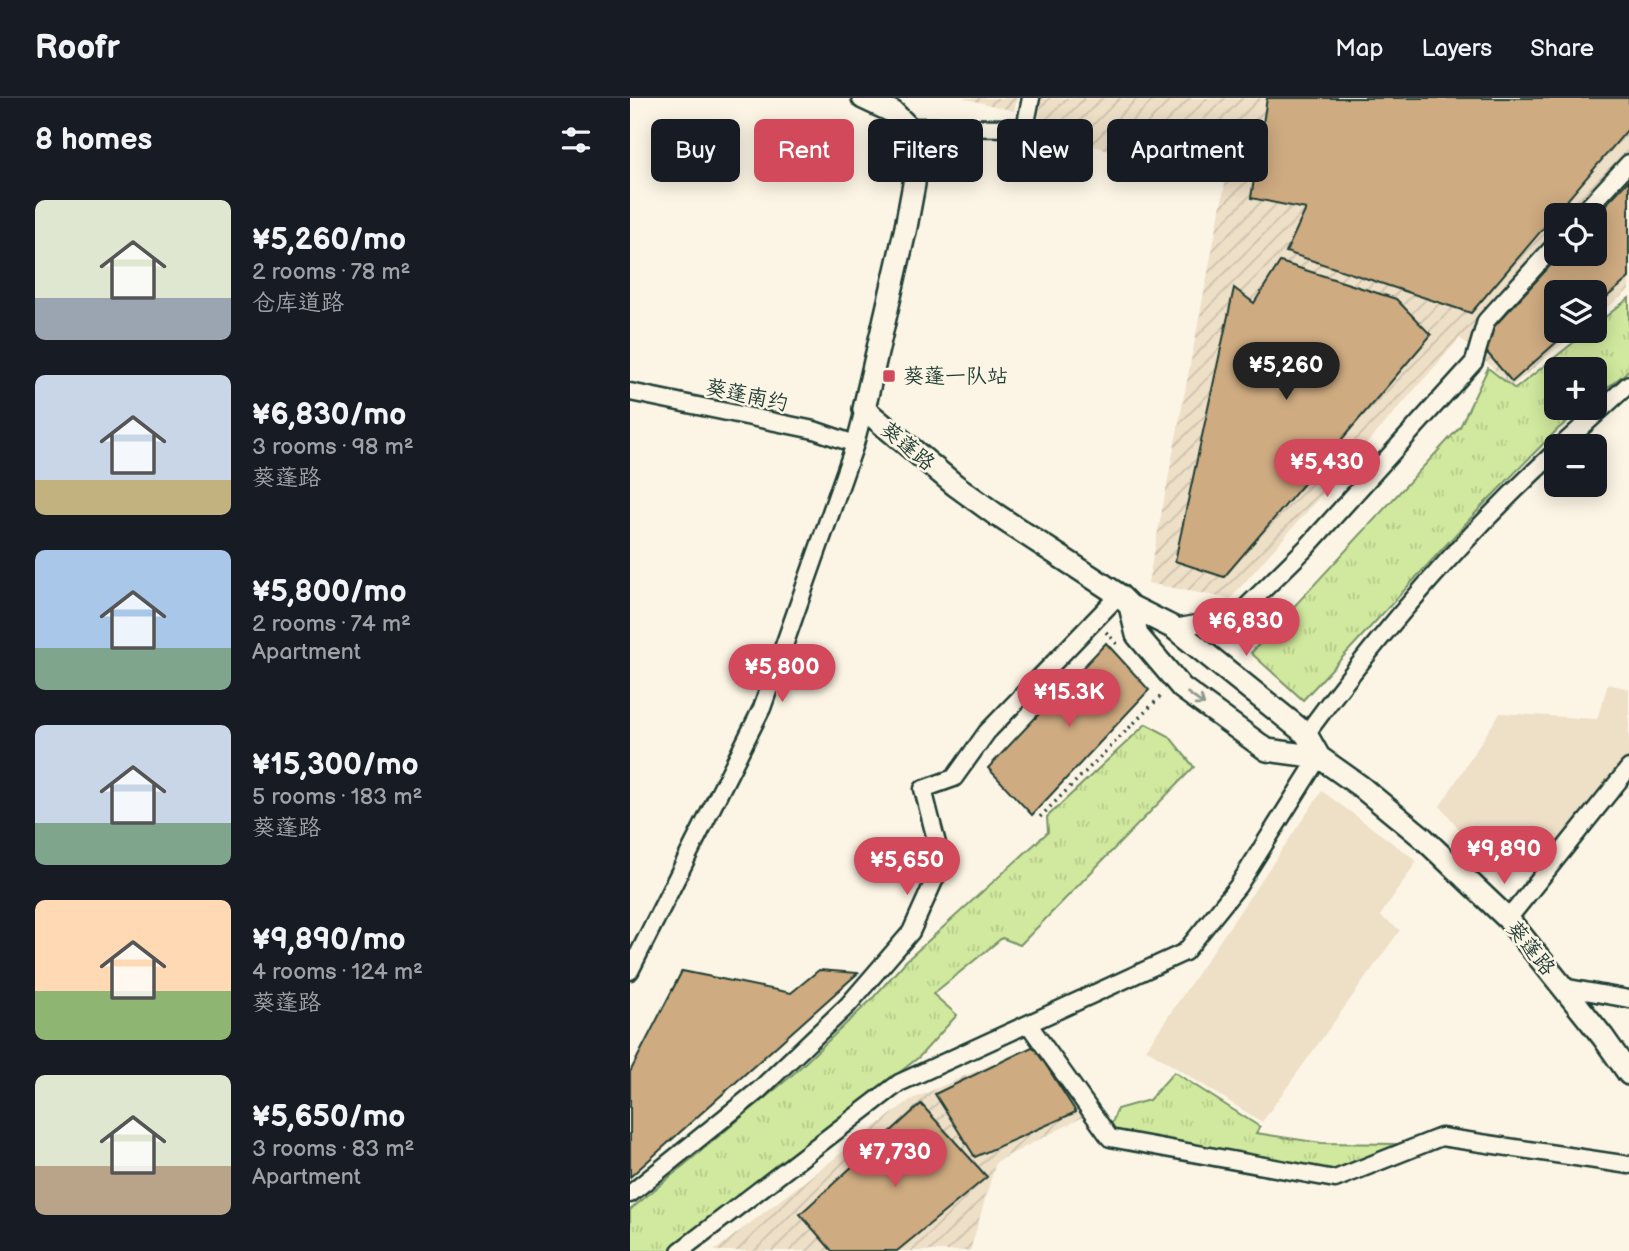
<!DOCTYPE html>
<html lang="en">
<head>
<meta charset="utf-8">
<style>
	:root { --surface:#171b24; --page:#242831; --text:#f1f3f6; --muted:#9ea1a6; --line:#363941; --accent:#d1495b }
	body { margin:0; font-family:"Balsamiq Sans","LXGW WenKai TC",sans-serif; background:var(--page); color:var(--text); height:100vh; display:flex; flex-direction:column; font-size:26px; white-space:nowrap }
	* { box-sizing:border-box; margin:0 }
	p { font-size:23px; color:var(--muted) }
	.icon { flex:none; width:38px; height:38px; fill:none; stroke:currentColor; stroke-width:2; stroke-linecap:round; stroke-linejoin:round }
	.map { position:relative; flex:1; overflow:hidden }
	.details { display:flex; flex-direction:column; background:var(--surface); width:630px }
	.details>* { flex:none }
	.guide { position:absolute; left:21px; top:21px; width:665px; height:63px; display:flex; gap:14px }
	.fabs { position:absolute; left:914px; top:105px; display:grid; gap:14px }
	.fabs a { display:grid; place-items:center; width:63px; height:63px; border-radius:10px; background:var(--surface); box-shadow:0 4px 18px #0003; font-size:35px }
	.price { position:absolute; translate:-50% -60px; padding:0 16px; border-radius:24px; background:var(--accent); color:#fff; font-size:23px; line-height:46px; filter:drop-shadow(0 2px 4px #0008) }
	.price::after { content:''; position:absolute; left:50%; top:42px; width:21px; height:16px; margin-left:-10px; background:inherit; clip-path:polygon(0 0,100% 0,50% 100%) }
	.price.selected { background:#222; color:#fff }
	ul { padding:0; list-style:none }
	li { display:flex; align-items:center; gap:21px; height:175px; padding:0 35px }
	li span { display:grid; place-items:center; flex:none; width:196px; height:140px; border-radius:10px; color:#555 }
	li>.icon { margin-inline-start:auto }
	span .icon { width:84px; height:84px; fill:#fffc; stroke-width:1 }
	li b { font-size:30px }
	h2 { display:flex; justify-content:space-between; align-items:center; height:84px; padding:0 35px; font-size:30px }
	.pill { padding:0 24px; border-radius:10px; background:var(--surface); box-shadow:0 4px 18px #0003; font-size:24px; line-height:63px }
	.pill.selected { background:var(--accent); color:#fff }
	header { display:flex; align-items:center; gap:42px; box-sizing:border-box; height:98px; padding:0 35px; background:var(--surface); border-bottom:2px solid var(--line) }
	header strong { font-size:33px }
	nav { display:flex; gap:38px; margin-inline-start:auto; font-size:24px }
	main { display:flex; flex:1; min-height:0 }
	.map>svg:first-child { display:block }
</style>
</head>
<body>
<header>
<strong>Roofr</strong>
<nav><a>Map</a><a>Layers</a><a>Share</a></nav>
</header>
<main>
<section class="details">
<h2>8 homes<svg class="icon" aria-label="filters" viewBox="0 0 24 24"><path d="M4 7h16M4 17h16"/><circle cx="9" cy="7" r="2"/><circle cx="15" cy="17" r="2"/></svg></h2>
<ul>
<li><span style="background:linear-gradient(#dfe7d0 70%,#9aa5b1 0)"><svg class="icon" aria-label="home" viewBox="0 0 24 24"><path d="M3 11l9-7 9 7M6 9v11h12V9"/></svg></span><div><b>¥5,260/mo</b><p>2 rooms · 78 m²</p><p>仓库道路</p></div></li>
<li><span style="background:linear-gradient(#c9d6e8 75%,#c2b280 0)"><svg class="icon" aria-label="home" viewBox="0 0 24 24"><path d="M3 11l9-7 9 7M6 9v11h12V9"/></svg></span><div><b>¥6,830/mo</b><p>3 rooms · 98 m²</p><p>葵蓬路</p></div></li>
<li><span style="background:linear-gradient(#a9c7e8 70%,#7fa58c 0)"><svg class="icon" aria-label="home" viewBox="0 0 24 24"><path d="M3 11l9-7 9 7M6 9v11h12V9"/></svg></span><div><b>¥5,800/mo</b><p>2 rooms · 74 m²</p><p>Apartment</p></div></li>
<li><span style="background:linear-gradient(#c9d6e8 70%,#7fa58c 0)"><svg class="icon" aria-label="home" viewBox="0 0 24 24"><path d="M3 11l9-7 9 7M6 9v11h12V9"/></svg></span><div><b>¥15,300/mo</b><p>5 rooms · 183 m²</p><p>葵蓬路</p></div></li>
<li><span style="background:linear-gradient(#ffd9b3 65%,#8fb573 0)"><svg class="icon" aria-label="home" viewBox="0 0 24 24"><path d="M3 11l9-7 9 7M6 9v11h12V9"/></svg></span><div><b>¥9,890/mo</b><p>4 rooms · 124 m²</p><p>葵蓬路</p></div></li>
<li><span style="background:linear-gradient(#dfe7d0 65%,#b9a48a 0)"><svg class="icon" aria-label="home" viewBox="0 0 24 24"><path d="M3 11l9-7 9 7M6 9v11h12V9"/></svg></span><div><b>¥5,650/mo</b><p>3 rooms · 83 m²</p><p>Apartment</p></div></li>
</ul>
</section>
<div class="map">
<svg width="999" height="1153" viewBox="0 0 999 1153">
	<defs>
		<pattern id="industrial-furrows" width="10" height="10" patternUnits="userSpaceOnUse" patternTransform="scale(1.75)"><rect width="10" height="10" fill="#eedfc7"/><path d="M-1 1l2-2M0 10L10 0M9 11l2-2" fill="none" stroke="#ccc0ac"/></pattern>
		<pattern id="grass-tufts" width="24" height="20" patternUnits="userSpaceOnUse" patternTransform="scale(1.75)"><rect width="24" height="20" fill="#d1e99e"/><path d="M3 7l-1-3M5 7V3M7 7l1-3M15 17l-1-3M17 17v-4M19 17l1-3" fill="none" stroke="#b3c989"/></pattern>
	</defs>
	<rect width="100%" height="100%" fill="#fcf5e5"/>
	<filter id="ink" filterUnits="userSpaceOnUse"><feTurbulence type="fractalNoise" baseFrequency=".0143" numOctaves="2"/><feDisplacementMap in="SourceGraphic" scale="14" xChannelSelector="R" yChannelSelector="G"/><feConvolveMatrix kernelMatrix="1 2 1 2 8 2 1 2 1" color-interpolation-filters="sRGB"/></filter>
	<g filter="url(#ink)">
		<!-- built -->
		<path fill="#eedfc7" d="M978 586 999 591V664L904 775 879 751 862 770 810 708 870 615 967 621Z
			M692 693 787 763 750 818 770 832 632 1024 516 951Z"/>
		<!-- industrial -->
		<path fill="url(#industrial-furrows)" fill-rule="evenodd" d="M333 0H387L384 13Z
			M412 0H999V192L964 220V194H926V233H949L882 288 830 240 600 501 518 485 596 81 407 34ZM926 117H964V156H926Z
			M405 947 455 1018 366 1064 340 1153H84L280 1002Z"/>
		<!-- grass -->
		<path fill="url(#grass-tufts)" stroke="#789369" stroke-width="2" d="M999 200V272L964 301V271H926V310H954L928 331 851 409 673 602 621 555 830 329 858 270 885 291 958 233H964V228Z
			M516 626 539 638 564 669 390 847 372 840 303 896 327 917 289 959 44 1153H0V1112L160 979 241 902 276 863 418 734 417 719Z
			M544 974 630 1029 626 1035 691 1045 766 1046 767 1052 707 1076 549 1048 480 1031 487 1011 519 1002Z"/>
		<!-- building -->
		<path fill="#ceab81" stroke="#1f3d34" stroke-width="2" d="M637 0H999V30L841 215 656 154 676 111 621 100Z
			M999 82V180L964 210V194H926V233H939L882 284 849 245 931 156H964V119Z
			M650 164 766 201 801 237 594 479 545 463 604 190 624 205Z
			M476 545 519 592 402 717 358 670Z
			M189 872 228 875 0 1079V974L52 873 161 895Z
			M404 948 446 1014 345 1059 305 996Z
			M291 1006 357 1079 267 1153H202L170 1116Z"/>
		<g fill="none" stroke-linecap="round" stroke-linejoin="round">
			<defs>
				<path id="minor" d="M278 29 395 30 401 0
					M951 117 999 65
					M0 294 184 332 225 346
					M931 348 999 286
					M544 530 606 519 676 450 844 264 856 223 926 146
					M676 636C751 534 833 439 926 353
					M878 821 999 670
					M0 873 132 610 225 346 234 311
					M933 889 999 901
					M399 927 480 1040 705 1081 811 1039 999 1067
					M0 1096 129 992 218 907 281 834 312 765 293 691 324 680 357 634 489 497
					M50 1153 269 985 555 854 608 788 689 659"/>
				<path id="tertiary" d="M233 0 263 14 278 29 286 56 284 86 276 129 234 311 325 387 365 416 489 497 500 508 544 530 676 636 689 659 730 688 792 739 878 821 973 939 999 976
					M500 508 507 537 552 590 637 652 689 659"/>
			</defs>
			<!-- minor casing -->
			<use href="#minor" stroke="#1f3d34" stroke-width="21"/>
			<!-- tertiary casing -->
			<use href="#tertiary" stroke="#1f3d34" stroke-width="26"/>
			<!-- path -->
			<path stroke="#1f3d34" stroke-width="3.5" stroke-dasharray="2 5" stroke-linecap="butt" d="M476 534 487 546
				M410 719 531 598"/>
			<!-- minor -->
			<use href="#minor" stroke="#fcf5e5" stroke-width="16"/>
			<!-- tertiary -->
			<use href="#tertiary" stroke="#fcf5e5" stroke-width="21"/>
		</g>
		<!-- one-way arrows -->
		<defs><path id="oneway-shaft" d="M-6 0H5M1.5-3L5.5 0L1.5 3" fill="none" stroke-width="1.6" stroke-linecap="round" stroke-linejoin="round" transform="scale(1.75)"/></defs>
		<use stroke="#8e998c" href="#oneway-shaft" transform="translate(566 601) rotate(36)"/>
	</g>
	<!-- markers -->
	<rect fill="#d1495b" stroke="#fcf5e5" stroke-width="2.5" x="252" y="271" width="14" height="14" rx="3.5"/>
	<g text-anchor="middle" stroke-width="5" stroke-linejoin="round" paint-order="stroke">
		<!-- poi labels -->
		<g font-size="21" fill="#1f3d34" stroke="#fcf5e5" text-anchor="start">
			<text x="273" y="285">葵蓬一队站</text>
		</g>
		<!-- street labels -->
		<g font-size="21" fill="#1f3d34" stroke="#fcf5e5">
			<text transform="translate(117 297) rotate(12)" y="7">葵蓬南约</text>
			<text transform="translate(278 348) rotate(40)" y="7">葵蓬路</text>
			<text transform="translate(901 850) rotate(51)" y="7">葵蓬路</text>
		</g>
	</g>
</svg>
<div class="fabs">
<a><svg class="icon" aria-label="locate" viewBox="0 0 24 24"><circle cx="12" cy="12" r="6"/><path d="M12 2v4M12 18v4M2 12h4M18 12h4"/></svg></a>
<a><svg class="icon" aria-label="layers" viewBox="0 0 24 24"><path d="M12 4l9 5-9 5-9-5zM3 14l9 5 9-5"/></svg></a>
<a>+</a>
<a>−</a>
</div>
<b class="price selected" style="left:656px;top:304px">¥5,260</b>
<b class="price" style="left:697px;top:401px">¥5,430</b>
<b class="price" style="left:616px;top:560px">¥6,830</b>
<b class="price" style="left:152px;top:606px">¥5,800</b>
<b class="price" style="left:439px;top:631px">¥15.3K</b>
<b class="price" style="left:874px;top:788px">¥9,890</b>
<b class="price" style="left:277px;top:799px">¥5,650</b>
<b class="price" style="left:265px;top:1091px">¥7,730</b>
<div class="guide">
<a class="pill">Buy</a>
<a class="pill selected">Rent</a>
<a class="pill">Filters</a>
<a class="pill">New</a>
<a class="pill">Apartment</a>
</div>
</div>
</main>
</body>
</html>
